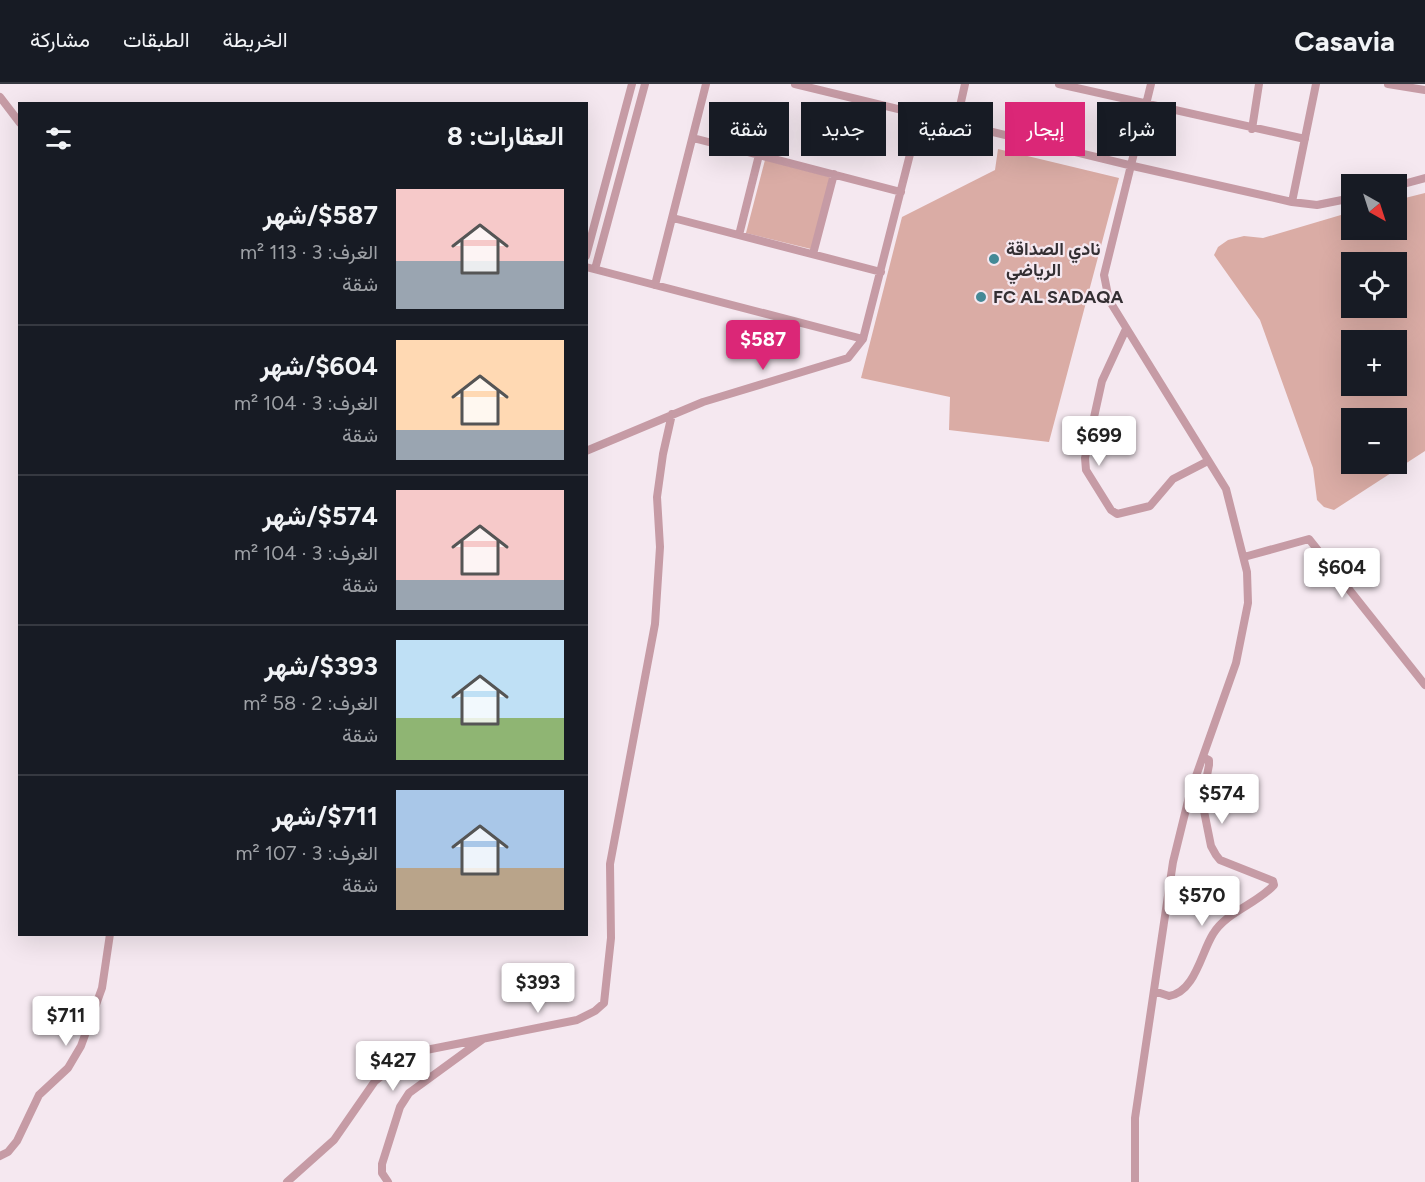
<!DOCTYPE html>
<html lang="ar">
<head>
<meta charset="utf-8">
<style>
	:root { --surface:#171b24; --page:#242831; --text:#f1f3f6; --muted:#9ea1a6; --line:#363941; --accent:#db2777 }
	body { margin:0; font-family:Figtree,Vazirmatn,sans-serif; background:var(--page); color:var(--text); direction:rtl; height:100vh; display:flex; flex-direction:column; font-size:22px; white-space:nowrap }
	* { box-sizing:border-box; margin:0 }
	p { font-size:20px; color:var(--muted) }
	.icon { flex:none; width:33px; height:33px; fill:none; stroke:currentColor; stroke-width:2; stroke-linecap:round; stroke-linejoin:round }
	.map { position:relative; flex:1; overflow:hidden; direction:ltr }
	.sheet { position:absolute; left:18px; top:18px; width:570px; height:834px; display:flex; flex-direction:column; background:var(--surface); border-radius:0px; box-shadow:0 6px 24px #0002; direction:rtl }
	.sheet>* { flex:none }
	.guide { position:absolute; left:606px; top:18px; width:570px; height:54px; direction:rtl; display:flex; gap:12px }
	.needle { width:39px; rotate:141deg }
	.controls { position:absolute; left:1341px; top:90px; display:grid; gap:12px }
	.controls a { display:grid; place-items:center; width:66px; height:66px; border-radius:0px; background:var(--surface); box-shadow:0 6px 24px #0002; font-size:30px }
	.price { position:absolute; translate:-50% -51px; padding:0 14px; border-radius:6px; background:#fff; color:#222; font-size:20px; line-height:39px; filter:drop-shadow(0 2px 3px #0008) }
	.price::after { content:''; position:absolute; left:50%; top:36px; width:18px; height:14px; margin-left:-9px; background:inherit; clip-path:polygon(0 0,100% 0,50% 100%) }
	.price.selected { background:var(--accent); color:#fff }
	ul { padding:0; list-style:none }
	li { display:flex; align-items:center; gap:18px; height:150px; padding:0 24px }
	li+li { border-top:2px solid var(--line) }
	li span { display:grid; place-items:center; flex:none; width:168px; height:120px; border-radius:0px; color:#555 }
	li>.icon { margin-inline-start:auto }
	span .icon { width:72px; height:72px; fill:#fffc; stroke-width:1 }
	li b { font-size:26px }
	h2 { display:flex; justify-content:space-between; align-items:center; height:72px; padding:0 24px; font-size:26px }
	.pill { padding:0 21px; border-radius:0px; background:var(--surface); box-shadow:0 6px 24px #0002; font-size:21px; line-height:54px }
	.pill.selected { background:var(--accent); color:#fff }
	header { display:flex; align-items:center; gap:36px; box-sizing:border-box; height:84px; padding:0 30px; background:var(--surface); border-bottom:2px solid var(--line) }
	header strong { font-size:28px }
	nav { display:flex; gap:33px; margin-inline-start:auto; font-size:21px }
	.map>svg:first-child { display:block }
</style>
</head>
<body>
<header>
<strong>Casavia</strong>
<nav><a>الخريطة</a><a>الطبقات</a><a>مشاركة</a></nav>
</header>
<div class="map">
<svg width="1425" height="1098" viewBox="0 0 1425 1098">
	<rect width="100%" height="100%" fill="#f5e8f0"/>
	<!-- green -->
	<path fill="#daaca5" fill-rule="evenodd" d="M998 65 1119 94 1049 358 949 346 950 313 861 294 902 133 995 86Z
		M765 76 830 93 811 165 746 149Z
		M1425 109V367L1334 426 1324 423 1317 416 1313 384 1260 236 1214 171 1218 163 1228 156 1244 152 1263 154 1351 128 1352 146H1396L1397 116ZM1352 178H1396V224H1352ZM1396 256V302H1352V256ZM1352 334H1396V380H1352Z"/>
	<g fill="none" stroke-linecap="round" stroke-linejoin="round">
		<!-- minor -->
		<path stroke="#c69ba5" stroke-width="8" d="M795 0 1133 82 1292 118 1317 121 1352 114
			M1059 0 1305 55
			M1388 0 1425 6
			M0 13 20 39
			M956 40 965 0
			M1252 45 1259 0
			M693 54 759 71
			M1396 102 1425 94
			M1292 118 1316 0
			M673 134 881 188
			M739 151 759 71 901 108
			M813 170 834 90
			M586 172 632 0
			M586 183 863 255 920 31
			M595 185 645 0
			M655 201 706 0
			M1126 245 1102 297 1085 374 1086 386 1111 426 1117 430 1150 422 1173 395 1208 377
			M586 367 703 318 848 274 863 255
			M1244 473 1309 455 1425 601
			M1154 907 1169 912C1195 908 1201 869 1213 850 1226 828 1257 820 1274 801L1273 797 1220 776 1216 771 1211 762 1202 717 1209 681V676L1203 673
			M0 1072 8 1068 17 1057 39 1011 68 984 81 962 102 904 110 850
			M287 1098 334 1056 375 997 411 969 577 936 595 927 604 919 611 854 610 780 655 540 660 463 657 413 663 370 672 330
			M388 1098 382 1089V1080L400 1023 409 1009 483 955
			M1135 1098V1034L1173 778 1190 709 1236 579 1248 519 1247 488 1226 405 1109 216 1104 191 1151 0"/>
	</g>
	<!-- markers -->
	<g fill="#448996" stroke="#f5e8f0" stroke-width="2">
		<circle cx="994" cy="175" r="6"/>
		<circle cx="981" cy="213" r="6"/>
	</g>
	<g text-anchor="middle" stroke-width="4.5" stroke-linejoin="round" paint-order="stroke">
		<!-- poi labels -->
		<g font-size="18" font-weight="bold" fill="#342f33" stroke="#f5e8f0" text-anchor="start">
			<text x="1006" y="171">نادي الصداقة<tspan x="1006" dy="21">الرياضي</tspan></text>
			<text x="993" y="219">FC AL SADAQA</text>
		</g>
	</g>
</svg>
<div class="controls">
<a><svg class="needle" viewBox="-14 -14 28 28"><path d="M0-13l5 13h-10z" fill="#e53935"/><path d="M0 13l5-13h-10z" fill="#9ea1a6"/></svg></a>
<a><svg class="icon" aria-label="locate" viewBox="0 0 24 24"><circle cx="12" cy="12" r="6"/><path d="M12 2v4M12 18v4M2 12h4M18 12h4"/></svg></a>
<a>+</a>
<a>−</a>
</div>
<b class="price selected" style="left:763px;top:287px">$587</b>
<b class="price" style="left:1099px;top:383px">$699</b>
<b class="price" style="left:1342px;top:515px">$604</b>
<b class="price" style="left:1222px;top:741px">$574</b>
<b class="price" style="left:1202px;top:843px">$570</b>
<b class="price" style="left:538px;top:930px">$393</b>
<b class="price" style="left:66px;top:963px">$711</b>
<b class="price" style="left:393px;top:1008px">$427</b>
<div class="guide">
<a class="pill">شراء</a>
<a class="pill selected">إيجار</a>
<a class="pill">تصفية</a>
<a class="pill">جديد</a>
<a class="pill">شقة</a>
</div>
<section class="sheet">
<h2>العقارات: 8<svg class="icon" aria-label="filters" viewBox="0 0 24 24"><path d="M4 7h16M4 17h16"/><circle cx="9" cy="7" r="2"/><circle cx="15" cy="17" r="2"/></svg></h2>
<ul>
<li><span style="background:linear-gradient(#f6c9c9 60%,#9aa5b1 0)"><svg class="icon" aria-label="home" viewBox="0 0 24 24"><path d="M3 11l9-7 9 7M6 9v11h12V9"/></svg></span><div><b>$587/شهر</b><p>الغرف: 3 · 113 m²</p><p>شقة</p></div></li>
<li><span style="background:linear-gradient(#ffd9b3 75%,#9aa5b1 0)"><svg class="icon" aria-label="home" viewBox="0 0 24 24"><path d="M3 11l9-7 9 7M6 9v11h12V9"/></svg></span><div><b>$604/شهر</b><p>الغرف: 3 · 104 m²</p><p>شقة</p></div></li>
<li><span style="background:linear-gradient(#f6c9c9 75%,#9aa5b1 0)"><svg class="icon" aria-label="home" viewBox="0 0 24 24"><path d="M3 11l9-7 9 7M6 9v11h12V9"/></svg></span><div><b>$574/شهر</b><p>الغرف: 3 · 104 m²</p><p>شقة</p></div></li>
<li><span style="background:linear-gradient(#bfe0f5 65%,#8fb573 0)"><svg class="icon" aria-label="home" viewBox="0 0 24 24"><path d="M3 11l9-7 9 7M6 9v11h12V9"/></svg></span><div><b>$393/شهر</b><p>الغرف: 2 · 58 m²</p><p>شقة</p></div></li>
<li><span style="background:linear-gradient(#a9c7e8 65%,#b9a48a 0)"><svg class="icon" aria-label="home" viewBox="0 0 24 24"><path d="M3 11l9-7 9 7M6 9v11h12V9"/></svg></span><div><b>$711/شهر</b><p>الغرف: 3 · 107 m²</p><p>شقة</p></div></li>
</ul>
</section>
</div>
</body>
</html>
